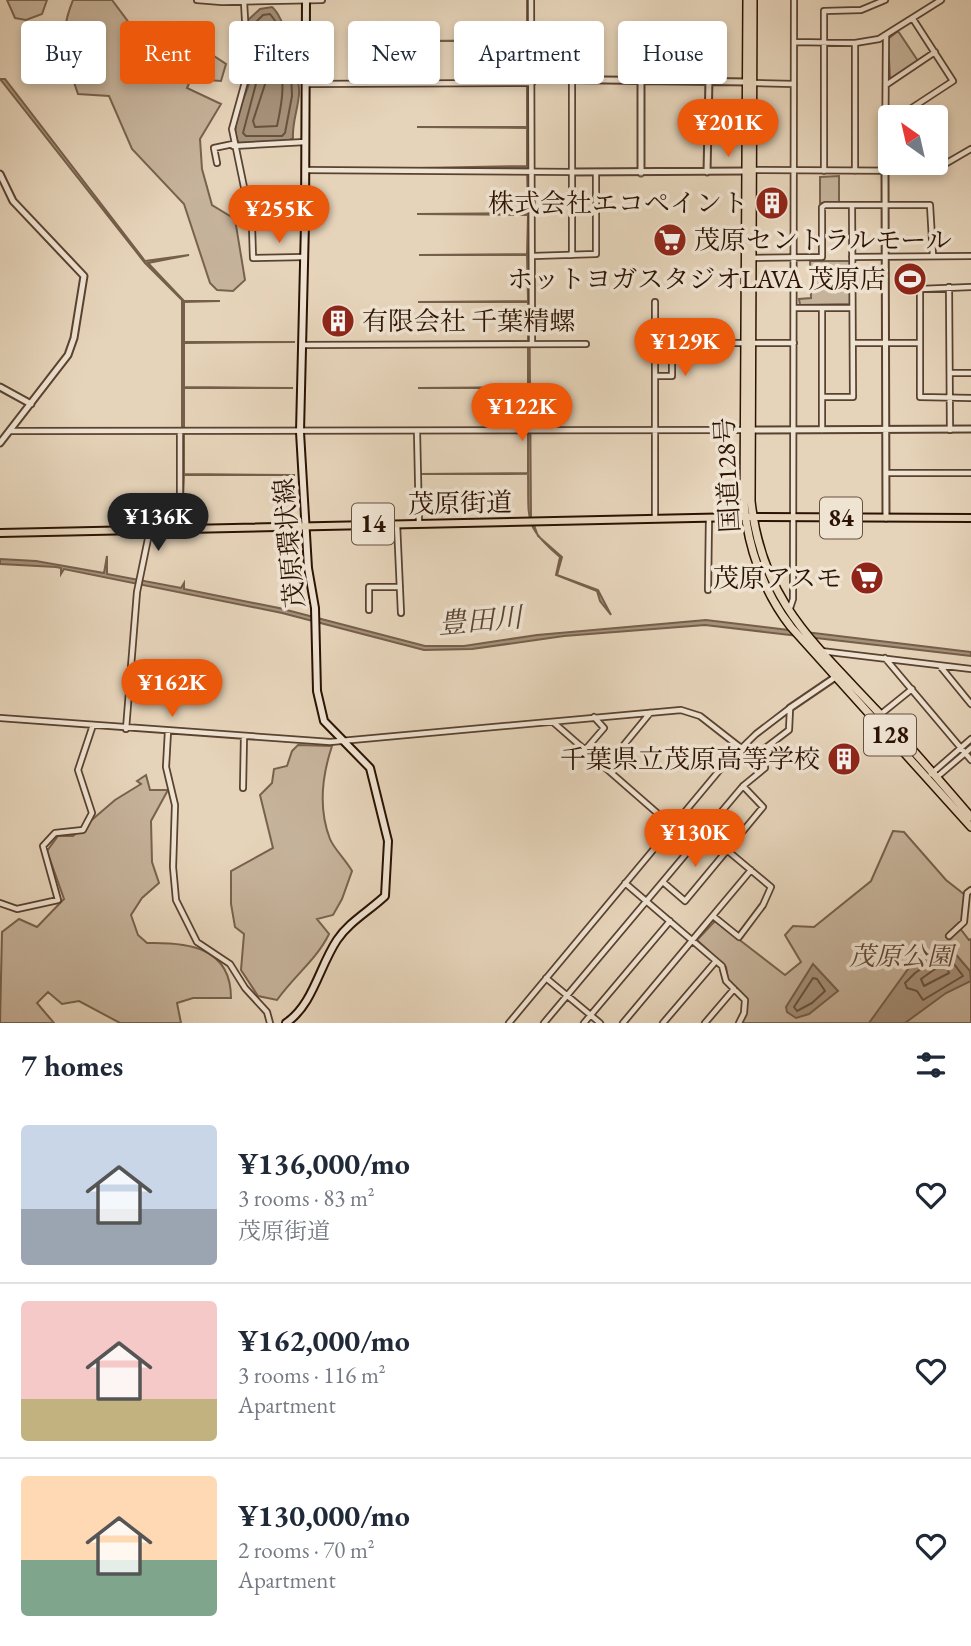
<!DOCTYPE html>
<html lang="en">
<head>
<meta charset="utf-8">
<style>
	:root { --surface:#fff; --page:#f2f2f3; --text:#1f2937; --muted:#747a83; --line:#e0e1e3; --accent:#ea580c }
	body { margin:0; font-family:"EB Garamond","Noto Serif JP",serif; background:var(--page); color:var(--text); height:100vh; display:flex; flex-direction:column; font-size:26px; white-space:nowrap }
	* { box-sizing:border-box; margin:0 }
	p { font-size:23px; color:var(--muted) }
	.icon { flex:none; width:38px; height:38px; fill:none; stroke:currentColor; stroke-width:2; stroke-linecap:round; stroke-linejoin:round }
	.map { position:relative; height:1023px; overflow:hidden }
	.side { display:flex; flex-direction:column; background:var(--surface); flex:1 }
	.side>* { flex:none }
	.top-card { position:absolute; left:21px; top:21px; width:929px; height:63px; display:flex; gap:14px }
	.needle { width:46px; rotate:326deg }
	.tools { position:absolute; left:878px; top:105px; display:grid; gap:14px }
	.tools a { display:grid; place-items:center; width:70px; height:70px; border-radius:7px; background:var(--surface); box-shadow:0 4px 10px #0003; font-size:35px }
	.price { position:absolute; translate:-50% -60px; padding:0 16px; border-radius:24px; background:var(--accent); color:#fff; font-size:23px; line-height:46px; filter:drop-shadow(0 2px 4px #0008) }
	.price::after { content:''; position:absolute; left:50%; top:42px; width:21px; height:16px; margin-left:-10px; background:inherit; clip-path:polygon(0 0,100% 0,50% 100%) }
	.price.active { background:#222; color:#fff }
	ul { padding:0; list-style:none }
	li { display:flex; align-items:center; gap:21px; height:175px; padding:0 21px }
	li+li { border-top:2px solid var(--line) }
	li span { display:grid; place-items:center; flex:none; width:196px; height:140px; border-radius:7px; color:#555 }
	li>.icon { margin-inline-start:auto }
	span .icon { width:84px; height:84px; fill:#fffc; stroke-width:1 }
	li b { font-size:30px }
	h2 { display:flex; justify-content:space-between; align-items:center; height:84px; padding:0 21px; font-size:30px }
	.tag { padding:0 24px; border-radius:7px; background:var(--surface); box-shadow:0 4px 10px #0003; font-size:24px; line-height:63px }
	.tag.active { background:var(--accent); color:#fff }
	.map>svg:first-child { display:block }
</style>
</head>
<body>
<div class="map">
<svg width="971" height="1023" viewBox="0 0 971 1023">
	<rect width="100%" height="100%" fill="#e6d4ba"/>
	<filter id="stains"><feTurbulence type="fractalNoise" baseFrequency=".00286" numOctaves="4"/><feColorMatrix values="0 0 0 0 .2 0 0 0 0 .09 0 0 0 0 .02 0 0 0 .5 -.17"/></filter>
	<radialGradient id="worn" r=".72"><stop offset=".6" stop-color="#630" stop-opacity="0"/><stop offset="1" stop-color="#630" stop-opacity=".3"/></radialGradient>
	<!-- green -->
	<path fill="#c6b39b" stroke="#78624e" stroke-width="2" d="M7 0H47L42 14 26 20 15 18Z
		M73 0H112L130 24 156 46 181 40 200 27 211 54 226 64 221 81 191 79 187 88 221 104 200 139 202 169 212 205 235 219 245 280 233 291 217 290 210 283 184 204 132 149 109 96 78 94 68 65 73 44C62 28 66 18 73 0Z
		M898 31 918 61 890 79 888 39Z
		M839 176V202L820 203V177Z
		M810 261H850V304L800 305 799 299 811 298Z
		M298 745 332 746C322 776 318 808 330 839 334 849 346 860 352 871L342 899 333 915 317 919 329 934C317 959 294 976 277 1000L258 996 241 970 244 934 235 927 231 904V871L273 848 260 795 272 783 274 769 287 766 292 751Z
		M146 775 150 790H168L151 821 152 862 159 883 142 898 131 915 138 935 147 943C188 942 231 947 231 998H193L177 1003 181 1023H120L79 1001 62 1004 48 992 37 1003 54 1023H0L2 932 19 919 37 927 64 899 47 851 58 836H73L115 800 141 784 137 781Z
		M893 831 904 832 946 880 965 895V917L959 927 969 940 971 939V1023H740L746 1004 728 981 726 967 697 940 715 921 785 975 801 962 785 935 793 926 814 927 871 881Z"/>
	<!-- water -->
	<path fill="#a6927b" stroke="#755f4b" stroke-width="2" d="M527 0 531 517 538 536 562 557 557 575 598 590 611 615 600 601 597 591 556 575 560 557C523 526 529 520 528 474H419L528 473V388H418L528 387V342H418L528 341V302H418L528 301 527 255H419L527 254 528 215 417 214 528 213 527 167 419 168 527 166V128L417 127H527V86H418L527 85V41H417L527 40Z
		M272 7C285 17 300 77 299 94 298 109 292 123 293 138L288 141 239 143C228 127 245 98 250 81 255 63 251 39 248 20L260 9Z
		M0 79H5L145 261 189 255 148 263 184 301H220L184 302V342H295L184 343V387L293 388H184V428L199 429 184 433V474L295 475H184L182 523V300L145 263Z
		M107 556V574L181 588 184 583V589L279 608 425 646H464L537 635 706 620 971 652V656L705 625 564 636 472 649 424 650 282 613 64 569 61 574V568L56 567 0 564V559L36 561 104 573Z
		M947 944 970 971 971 981 946 993 905 1023H869L908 969Z
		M813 964 838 991 809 1014 796 1018 787 1012 786 1007Z"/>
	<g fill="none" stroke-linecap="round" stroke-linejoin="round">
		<!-- shore -->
		<path stroke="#68523e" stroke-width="2" d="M270 14 276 22 283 54 291 72 292 96 285 133 282 136H246L243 133 258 76 256 22 263 15Z
			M270 48C288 71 283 99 277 126L255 127 253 121 267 78 266 51Z
			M945 952 963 976 923 1000 917 991 907 988 905 983 915 973Z
			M942 964 946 965 949 973 924 986 921 979Z
			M813 978 817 979 825 991 812 1003 797 1011 794 1007Z"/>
		<defs>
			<path id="minor" d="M197 0 222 2 322 0
				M531 0 532 344
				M244 2 248 71 232 129 252 226 253 258 304 257
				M794 42 855 43 879 39 941 0
				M753 83 794 84
				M305 84 532 83
				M886 85 935 52
				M898 117 953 81 913 19
				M233 146 305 142
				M217 163 214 148 233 144
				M305 170 572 172
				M753 170 933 171 971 149
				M824 171V11L861 10 885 0
				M855 171V43
				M885 171 886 36
				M572 255V79
				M533 256 596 254V172
				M852 257 971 256
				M750 258 822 257V207L825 205H930L933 256
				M949 287 950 430
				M971 287 920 289V397L971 398
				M655 302V519
				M794 308H852
				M822 308V430
				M639 343H794
				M853 343H919
				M302 345 586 344
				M950 373H971
				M655 376H672V343
				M822 397H853L852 205
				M10 431 744 430
				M417 431 419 523
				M886 473H971
				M397 524 401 613
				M180 528V431
				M708 590 709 518
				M369 610V587H400
				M789 611 793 599 794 0
				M821 651 971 669
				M885 658 971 760
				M940 666 971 704
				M881 714 912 689
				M0 718 330 742 681 710 700 716 741 748
				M553 722 672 826
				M126 729 137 592 150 529
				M168 731 166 767 175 805 173 867 176 900 197 942 230 964 245 988 267 1012 270 1023
				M585 750 604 728 594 717
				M605 768 650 713
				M931 774 971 739
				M937 777 971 748
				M243 788 244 736
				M663 882 685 901 763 807 743 786
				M625 883 722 966 726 981 745 1000 744 1013 739 1023
				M0 903 17 909 58 900 43 846 55 833 83 830 92 813 78 770 93 725
				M713 916 739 937 763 905 771 887 728 851
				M949 936 964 922 967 893 971 890
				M546 978 600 1023
				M509 1023 723 766 756 734 790 708
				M544 1023 743 786 765 768 764 749 789 730 790 709
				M584 1023 670 921
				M623 1023 751 870
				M663 1023 716 961
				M705 1023 734 989"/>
			<path id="tertiary" d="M532 79 749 82
				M885 171 886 518
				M572 172 749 171
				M707 172 709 79
				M641 173V79
				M0 174 13 201 84 276 74 338 68 355 0 443
				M0 387 31 404
				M748 430 971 429
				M790 708 837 676"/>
			<path id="secondary" d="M286 1023C313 1005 319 967 337 940 349 922 369 911 385 896L388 841 370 768 324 721 317 691 315 608 308 568 300 432 305 223 306 0"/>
			<path id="primary" d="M0 533 740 517 971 518"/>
			<path id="trunk" d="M747 0 744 501C747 546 763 591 791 627L971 827
				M753 0 751 501C762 601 813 642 878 712 910 746 940 781 971 817"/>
		</defs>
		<!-- minor casing -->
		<use href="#minor" stroke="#5a4230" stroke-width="8"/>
		<!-- tertiary casing -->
		<use href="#tertiary" stroke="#5a4230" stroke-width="9"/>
		<!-- secondary casing -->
		<use href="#secondary" stroke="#2b1202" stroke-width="10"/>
		<!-- primary casing -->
		<use href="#primary" stroke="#2b1202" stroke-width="10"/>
		<!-- trunk casing -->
		<use href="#trunk" stroke="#2b1202" stroke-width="10"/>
		<!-- minor -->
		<use href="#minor" stroke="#efe3d2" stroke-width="4.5"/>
		<!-- tertiary -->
		<use href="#tertiary" stroke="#efe3d2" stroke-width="5"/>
		<!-- secondary -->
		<use href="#secondary" stroke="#efe3d2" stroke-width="6"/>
		<!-- primary -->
		<use href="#primary" stroke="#e6d4ba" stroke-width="6"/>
		<!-- trunk -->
		<use href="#trunk" stroke="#e6d4ba" stroke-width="7"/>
	</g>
	<!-- icons -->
	<defs>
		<symbol id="building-disc" viewBox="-11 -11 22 22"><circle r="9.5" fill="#8f2418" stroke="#efe3d2"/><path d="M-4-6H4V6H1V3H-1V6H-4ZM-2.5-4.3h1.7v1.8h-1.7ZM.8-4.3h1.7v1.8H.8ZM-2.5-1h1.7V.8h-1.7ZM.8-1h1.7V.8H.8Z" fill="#fff"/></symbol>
		<symbol id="supermarket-disc" viewBox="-11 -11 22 22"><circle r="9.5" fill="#8f2418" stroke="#efe3d2"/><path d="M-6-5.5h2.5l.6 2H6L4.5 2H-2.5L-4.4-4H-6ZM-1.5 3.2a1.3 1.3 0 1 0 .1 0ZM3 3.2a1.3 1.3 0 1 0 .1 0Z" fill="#fff"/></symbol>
		<symbol id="stadium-disc" viewBox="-11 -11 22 22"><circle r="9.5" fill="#8f2418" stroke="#efe3d2"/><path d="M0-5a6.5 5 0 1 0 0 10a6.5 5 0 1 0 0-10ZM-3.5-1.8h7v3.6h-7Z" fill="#fff"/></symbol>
	</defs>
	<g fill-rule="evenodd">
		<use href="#building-disc" x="753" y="184" width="38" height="38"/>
		<use href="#supermarket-disc" x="651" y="221" width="38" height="38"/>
		<use href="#stadium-disc" x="891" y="260" width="38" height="38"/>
		<use href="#building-disc" x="319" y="302" width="38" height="38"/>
		<use href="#supermarket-disc" x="848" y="559" width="38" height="38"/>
		<use href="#building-disc" x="825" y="740" width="38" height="38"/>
	</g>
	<g text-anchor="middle" stroke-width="7" stroke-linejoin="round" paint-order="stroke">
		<!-- shield labels -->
		<g fill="#efe3d2" stroke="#665140" stroke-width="2">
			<rect x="820" y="497.5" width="42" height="41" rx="5"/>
			<rect x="352" y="503.5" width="42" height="41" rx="5"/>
			<rect x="864" y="714.5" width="52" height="41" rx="5"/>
		</g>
		<g font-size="24" font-weight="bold" fill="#2b1202">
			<text x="841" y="526">84</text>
			<text x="373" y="532">14</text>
			<text x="890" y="743">128</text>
		</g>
		<!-- poi labels -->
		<g font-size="26" fill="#2b1202" stroke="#efe3d2" text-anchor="end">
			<text x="748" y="212">株式会社エコペイント</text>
			<text x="694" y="249" text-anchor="start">茂原セントラルモール</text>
			<text x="886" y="288">ホットヨガスタジオLAVA 茂原店</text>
			<text x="362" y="330" text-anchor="start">有限会社 千葉精螺</text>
			<text x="842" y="587">茂原アスモ</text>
			<text x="820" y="768">千葉県立茂原高等学校</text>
		</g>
		<!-- street labels -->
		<g font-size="26" fill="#2b1202" stroke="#efe3d2">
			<text transform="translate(727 475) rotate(-93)" y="9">国道128号</text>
			<text transform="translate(460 503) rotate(-1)" y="9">茂原街道</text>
			<text transform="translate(289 543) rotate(-95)" y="9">茂原環状線</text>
		</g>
		<!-- park labels -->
		<g font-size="26" font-style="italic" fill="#614a38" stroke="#efe3d2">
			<text x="901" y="965">茂原公園</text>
		</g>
		<!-- water labels -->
		<g font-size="28" font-style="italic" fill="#5c4532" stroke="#efe3d2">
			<text transform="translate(480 620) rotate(-5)" y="10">豊田川</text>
		</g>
	</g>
	<rect width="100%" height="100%" filter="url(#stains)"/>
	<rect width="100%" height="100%" fill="url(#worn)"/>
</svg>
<div class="tools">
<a><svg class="needle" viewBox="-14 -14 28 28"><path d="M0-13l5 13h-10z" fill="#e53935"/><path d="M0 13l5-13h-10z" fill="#747a83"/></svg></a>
</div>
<b class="price" style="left:728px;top:159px">¥201K</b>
<b class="price" style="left:279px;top:245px">¥255K</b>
<b class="price" style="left:685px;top:378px">¥129K</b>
<b class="price" style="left:522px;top:443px">¥122K</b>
<b class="price active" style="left:158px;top:553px">¥136K</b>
<b class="price" style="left:172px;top:719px">¥162K</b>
<b class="price" style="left:695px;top:869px">¥130K</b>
<div class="top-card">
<a class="tag">Buy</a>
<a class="tag active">Rent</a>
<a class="tag">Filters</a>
<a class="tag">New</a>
<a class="tag">Apartment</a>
<a class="tag">House</a>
</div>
</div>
<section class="side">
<h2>7 homes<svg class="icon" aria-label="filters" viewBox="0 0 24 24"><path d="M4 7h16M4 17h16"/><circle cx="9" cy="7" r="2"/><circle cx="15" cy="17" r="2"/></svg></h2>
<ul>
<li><span style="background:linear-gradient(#c9d6e8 60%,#9aa5b1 0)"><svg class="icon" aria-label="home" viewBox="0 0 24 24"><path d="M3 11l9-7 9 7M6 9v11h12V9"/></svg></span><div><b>¥136,000/mo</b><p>3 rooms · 83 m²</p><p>茂原街道</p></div><svg class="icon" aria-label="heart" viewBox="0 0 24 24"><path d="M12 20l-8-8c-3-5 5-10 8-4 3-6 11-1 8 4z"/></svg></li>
<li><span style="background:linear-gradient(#f6c9c9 70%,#c2b280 0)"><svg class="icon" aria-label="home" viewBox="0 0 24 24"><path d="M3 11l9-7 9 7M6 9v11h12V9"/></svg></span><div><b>¥162,000/mo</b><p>3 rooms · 116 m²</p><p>Apartment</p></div><svg class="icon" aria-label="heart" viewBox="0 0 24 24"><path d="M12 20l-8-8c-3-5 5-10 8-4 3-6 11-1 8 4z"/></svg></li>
<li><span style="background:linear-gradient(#ffd9b3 60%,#7fa58c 0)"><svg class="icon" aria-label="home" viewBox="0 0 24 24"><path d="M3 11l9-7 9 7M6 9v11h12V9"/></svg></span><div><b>¥130,000/mo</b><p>2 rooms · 70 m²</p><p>Apartment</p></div><svg class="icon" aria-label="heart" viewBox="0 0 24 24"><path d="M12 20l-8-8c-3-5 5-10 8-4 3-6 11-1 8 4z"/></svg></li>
</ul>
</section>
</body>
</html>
